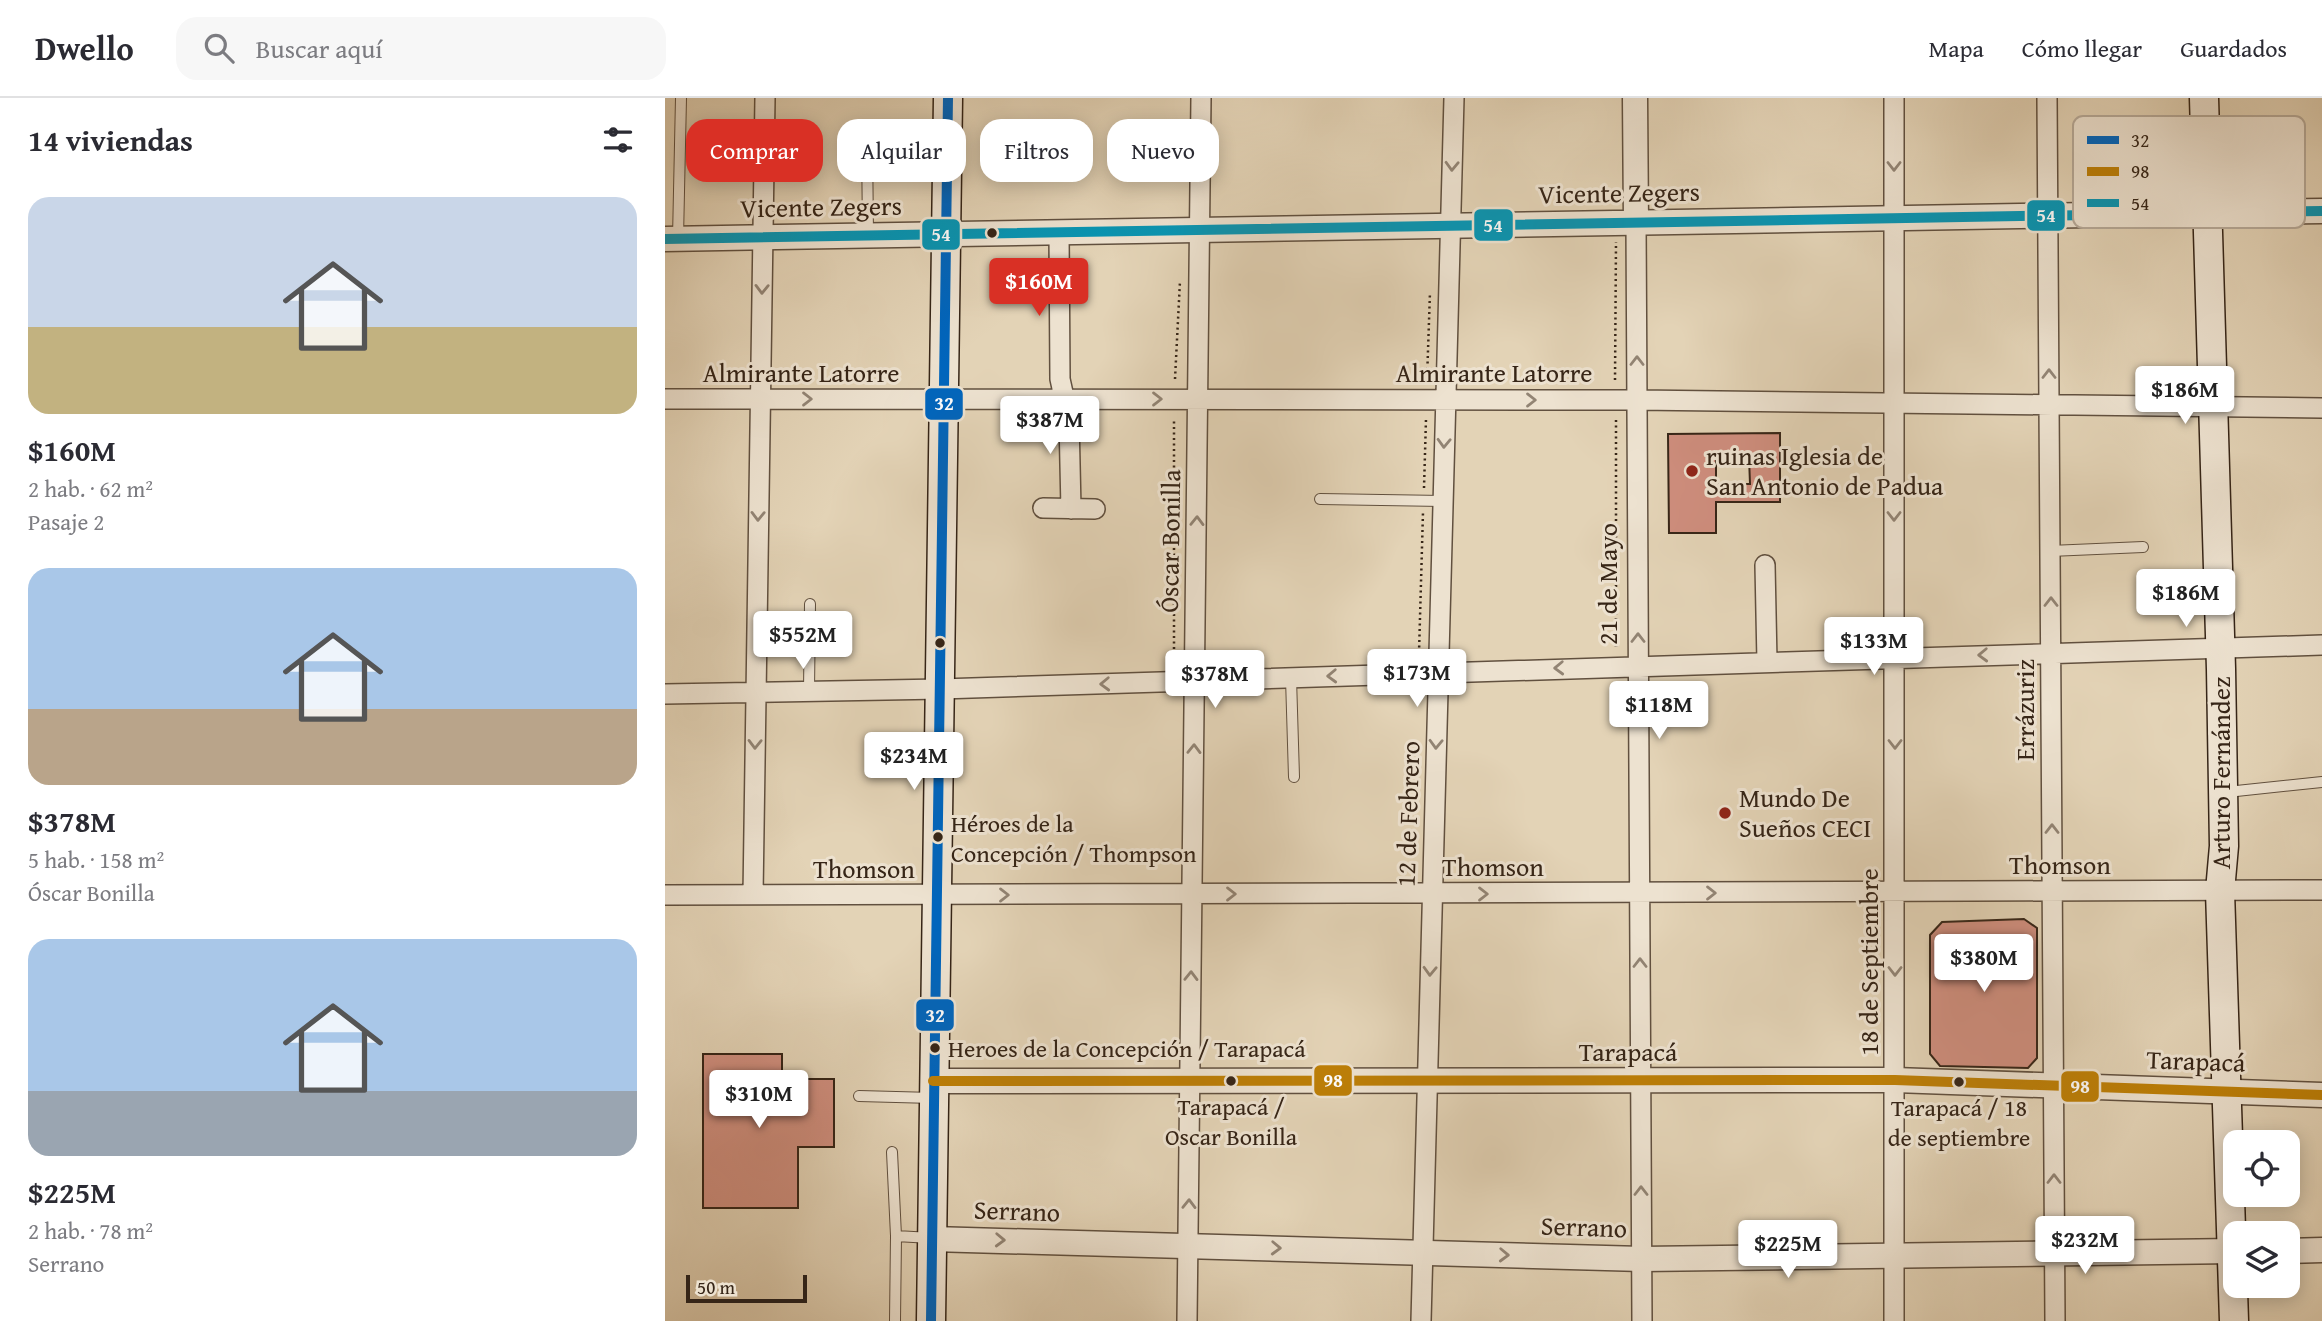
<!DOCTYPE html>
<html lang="es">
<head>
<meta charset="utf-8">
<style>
	:root { --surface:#fff; --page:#f7f7f7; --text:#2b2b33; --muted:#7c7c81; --line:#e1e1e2; --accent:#d93025 }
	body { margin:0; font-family:"Gentium Book Plus",serif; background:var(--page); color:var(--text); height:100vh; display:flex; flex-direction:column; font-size:26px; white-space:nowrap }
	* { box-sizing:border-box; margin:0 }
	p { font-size:23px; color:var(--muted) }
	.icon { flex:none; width:38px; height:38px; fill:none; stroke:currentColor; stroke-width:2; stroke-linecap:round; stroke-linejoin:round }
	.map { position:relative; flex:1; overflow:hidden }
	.panel { display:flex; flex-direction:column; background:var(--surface); width:665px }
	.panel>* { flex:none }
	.banner { position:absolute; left:21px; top:21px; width:665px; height:63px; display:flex; gap:14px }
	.controls { position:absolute; left:1558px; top:1032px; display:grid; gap:14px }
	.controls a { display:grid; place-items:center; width:77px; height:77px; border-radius:14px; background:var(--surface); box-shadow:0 4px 18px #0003; font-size:35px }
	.scale { position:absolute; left:21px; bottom:18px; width:121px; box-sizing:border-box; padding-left:7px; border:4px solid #362517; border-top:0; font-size:19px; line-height:24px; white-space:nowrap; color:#362517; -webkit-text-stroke:5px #ede2d0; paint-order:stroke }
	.price { position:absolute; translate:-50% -60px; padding:0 16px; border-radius:7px; background:#fff; color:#222; font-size:23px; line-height:46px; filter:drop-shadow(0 2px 4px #0008) }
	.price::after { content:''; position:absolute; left:50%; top:42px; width:21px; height:16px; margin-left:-10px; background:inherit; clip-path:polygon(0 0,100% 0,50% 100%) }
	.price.current { background:var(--accent); color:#fff }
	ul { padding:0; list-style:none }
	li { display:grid; align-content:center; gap:14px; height:371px; padding:0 28px }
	li span { display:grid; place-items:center; height:217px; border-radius:21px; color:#555 }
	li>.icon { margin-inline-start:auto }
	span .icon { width:126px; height:126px; fill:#fffc; stroke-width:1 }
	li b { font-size:30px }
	h2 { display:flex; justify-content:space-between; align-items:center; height:84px; padding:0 28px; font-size:30px }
	.chip { padding:0 24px; border-radius:21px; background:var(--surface); box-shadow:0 4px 18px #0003; font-size:24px; line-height:63px }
	.chip.current { background:var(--accent); color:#fff }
	header { display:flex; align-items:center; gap:42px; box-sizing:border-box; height:98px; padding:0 35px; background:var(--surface); border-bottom:2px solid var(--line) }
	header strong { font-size:33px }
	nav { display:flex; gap:38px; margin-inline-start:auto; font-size:24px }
	.search { width:490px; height:63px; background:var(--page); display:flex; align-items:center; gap:18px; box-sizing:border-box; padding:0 24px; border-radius:21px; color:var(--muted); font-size:26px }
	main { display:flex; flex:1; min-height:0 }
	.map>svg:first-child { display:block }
</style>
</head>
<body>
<header>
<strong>Dwello</strong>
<div class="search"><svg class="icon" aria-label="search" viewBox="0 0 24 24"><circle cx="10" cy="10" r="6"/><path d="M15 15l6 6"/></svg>Buscar aquí</div>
<nav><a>Mapa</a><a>Cómo llegar</a><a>Guardados</a></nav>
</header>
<main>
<section class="panel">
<h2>14 viviendas<svg class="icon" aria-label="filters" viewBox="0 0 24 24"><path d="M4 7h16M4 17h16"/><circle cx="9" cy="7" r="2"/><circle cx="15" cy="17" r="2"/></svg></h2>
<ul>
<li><span style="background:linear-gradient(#c9d6e8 60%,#c2b280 0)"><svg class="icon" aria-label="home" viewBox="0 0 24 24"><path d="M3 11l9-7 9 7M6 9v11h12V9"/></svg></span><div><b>$160M</b><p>2 hab. · 62 m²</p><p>Pasaje 2</p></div></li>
<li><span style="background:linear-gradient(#a9c7e8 65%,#b9a48a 0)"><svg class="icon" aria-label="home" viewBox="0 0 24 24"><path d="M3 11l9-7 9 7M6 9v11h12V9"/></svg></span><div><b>$378M</b><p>5 hab. · 158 m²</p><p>Óscar Bonilla</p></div></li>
<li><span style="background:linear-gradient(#a9c7e8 70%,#9aa5b1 0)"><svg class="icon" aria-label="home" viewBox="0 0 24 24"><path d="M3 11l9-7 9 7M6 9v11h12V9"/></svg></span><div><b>$225M</b><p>2 hab. · 78 m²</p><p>Serrano</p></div></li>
</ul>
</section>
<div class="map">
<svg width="1657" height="1223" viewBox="0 0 1657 1223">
	<rect width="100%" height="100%" fill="#e3d3b6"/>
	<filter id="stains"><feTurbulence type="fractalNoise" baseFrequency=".00286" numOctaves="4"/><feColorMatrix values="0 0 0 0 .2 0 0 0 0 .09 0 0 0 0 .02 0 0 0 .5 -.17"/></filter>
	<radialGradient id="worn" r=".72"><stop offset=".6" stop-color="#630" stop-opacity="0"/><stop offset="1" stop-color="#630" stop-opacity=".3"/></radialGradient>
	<!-- building -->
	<path fill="#cf8e7e" stroke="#362517" stroke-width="2" fill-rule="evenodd" d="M1115 335V404H1051V435H1004L1003 336ZM1051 359H1084L1085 386H1051Z
		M1359 821 1372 830V960L1363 970 1275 968 1265 956V837L1277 824Z
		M38 956H117V981H169V1049H133V1110H38Z"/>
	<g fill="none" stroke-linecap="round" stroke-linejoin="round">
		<defs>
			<path id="service" d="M203 137 202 42 211 33
				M13 140 16 0
				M655 401 778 403
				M1385 453 1478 449
				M626 580 629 679
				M144 593 145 506
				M1562 694 1657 684
				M194 998 268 1000
				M227 1054 231 1138
				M230 1223 231 1138 266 1140"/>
			<path id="minor" d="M1382 0 1390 1223
				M971 125 977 1223
				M394 134 395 281 404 322 406 411
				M0 301 972 302 1657 310
				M378 410 430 411
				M1100 467 1102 564
				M0 596 276 591 1657 547
				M0 797 1657 792
				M88 797 100 0
				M522 1223 536 0
				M756 1223 789 0
				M1229 1223V0"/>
			<path id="tertiary" d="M970 0 971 125
				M0 141 1657 113
				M268 983 1230 982 1657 997
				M267 1141 977 1161 1570 1153
				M1622 1153 1657 1152"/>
			<path id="secondary" d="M1539 0 1556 571 1559 748 1555 793 1569 1223
				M266 1223 283 0"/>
		</defs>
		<!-- service casing -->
		<use href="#service" stroke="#61503f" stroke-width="12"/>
		<!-- minor casing -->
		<use href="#minor" stroke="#61503f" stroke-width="22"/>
		<!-- tertiary casing -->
		<use href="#tertiary" stroke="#61503f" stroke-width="27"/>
		<!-- secondary casing -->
		<use href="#secondary" stroke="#362517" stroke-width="31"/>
		<!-- path -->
		<path stroke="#362517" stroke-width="2.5" stroke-dasharray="2 3.5" stroke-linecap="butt" d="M510 281 515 183
			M762 282 765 194
			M950 282 951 144
			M951 322V549
			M759 390 761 321
			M754 555 758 414
			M509 562V322"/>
		<!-- service -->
		<use href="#service" stroke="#ede2d0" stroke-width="10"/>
		<!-- minor -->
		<use href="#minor" stroke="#ede2d0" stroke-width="19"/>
		<!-- tertiary -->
		<use href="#tertiary" stroke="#ede2d0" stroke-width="24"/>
		<!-- secondary -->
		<use href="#secondary" stroke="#ede2d0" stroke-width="28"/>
		<defs>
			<path id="bus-1" d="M266 1223 283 0"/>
			<path id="bus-2" d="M268 983 1230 982 1657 997"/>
			<path id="bus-3" d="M0 141 1657 113"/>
		</defs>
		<!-- bus-1 casing -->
		<use href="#bus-1" stroke="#ede2d0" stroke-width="16"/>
		<!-- bus-2 casing -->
		<use href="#bus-2" stroke="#ede2d0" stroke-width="16"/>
		<!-- bus-3 casing -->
		<use href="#bus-3" stroke="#ede2d0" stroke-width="16"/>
		<!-- bus-1 -->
		<use href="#bus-1" stroke="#0065bd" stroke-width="10"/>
		<!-- bus-2 -->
		<use href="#bus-2" stroke="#bd7f07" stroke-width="10"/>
		<!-- bus-3 -->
		<use href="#bus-3" stroke="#0895b3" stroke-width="10"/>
	</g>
	<!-- one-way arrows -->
	<defs><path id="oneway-chevron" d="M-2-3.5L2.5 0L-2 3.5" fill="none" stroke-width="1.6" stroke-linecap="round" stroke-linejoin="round" transform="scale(1.75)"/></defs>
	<g stroke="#928474">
		<use href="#oneway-chevron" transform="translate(787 68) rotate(92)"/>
		<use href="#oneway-chevron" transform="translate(1229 68) rotate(90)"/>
		<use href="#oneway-chevron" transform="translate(97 191) rotate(91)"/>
		<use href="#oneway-chevron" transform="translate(972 263) rotate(-90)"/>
		<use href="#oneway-chevron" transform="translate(1384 276) rotate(-90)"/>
		<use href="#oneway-chevron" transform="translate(142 301)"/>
		<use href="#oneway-chevron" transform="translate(492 301)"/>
		<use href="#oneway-chevron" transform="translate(866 302)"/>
		<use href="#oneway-chevron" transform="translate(779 345) rotate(92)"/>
		<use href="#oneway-chevron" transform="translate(93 418) rotate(91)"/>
		<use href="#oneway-chevron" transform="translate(1229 418) rotate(90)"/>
		<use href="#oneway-chevron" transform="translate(532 423) rotate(-89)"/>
		<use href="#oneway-chevron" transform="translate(1386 504) rotate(-90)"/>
		<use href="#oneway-chevron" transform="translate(973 540) rotate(-90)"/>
		<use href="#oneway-chevron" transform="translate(1318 557) rotate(178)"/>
		<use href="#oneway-chevron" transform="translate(894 570) rotate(178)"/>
		<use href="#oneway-chevron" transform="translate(667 578) rotate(178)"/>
		<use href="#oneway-chevron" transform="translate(440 586) rotate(178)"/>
		<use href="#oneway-chevron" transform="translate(90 646) rotate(91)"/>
		<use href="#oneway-chevron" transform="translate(771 646) rotate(92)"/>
		<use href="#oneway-chevron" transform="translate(1230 646) rotate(90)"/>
		<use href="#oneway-chevron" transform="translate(529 651) rotate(-89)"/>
		<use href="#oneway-chevron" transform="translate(1387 731) rotate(-90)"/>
		<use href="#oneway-chevron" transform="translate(1046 795)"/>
		<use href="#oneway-chevron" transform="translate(566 796)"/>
		<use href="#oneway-chevron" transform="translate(818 796)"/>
		<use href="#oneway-chevron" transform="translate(339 797)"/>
		<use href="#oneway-chevron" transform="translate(975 865) rotate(-90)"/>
		<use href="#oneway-chevron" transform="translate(765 873) rotate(92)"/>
		<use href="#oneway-chevron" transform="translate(1230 873) rotate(90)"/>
		<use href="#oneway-chevron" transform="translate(526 878) rotate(-89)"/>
		<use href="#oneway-chevron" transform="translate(1389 1081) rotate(-90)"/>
		<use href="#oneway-chevron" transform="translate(976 1093) rotate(-90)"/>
		<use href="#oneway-chevron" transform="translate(524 1106) rotate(-89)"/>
		<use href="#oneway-chevron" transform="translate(335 1142) rotate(2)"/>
		<use href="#oneway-chevron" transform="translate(611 1150) rotate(2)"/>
		<use href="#oneway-chevron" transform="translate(839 1157) rotate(2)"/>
	</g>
	<!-- markers -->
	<g fill="#362517" stroke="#ede2d0" stroke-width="2.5">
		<circle cx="327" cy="135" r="6"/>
		<circle cx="275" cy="545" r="6"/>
		<circle cx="273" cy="739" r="6"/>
		<circle cx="270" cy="950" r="6"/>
		<circle cx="566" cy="983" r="6"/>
		<circle cx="1294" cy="984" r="6"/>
	</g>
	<g fill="#8f2418" stroke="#ede2d0" stroke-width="2.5">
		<circle cx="1027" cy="373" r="7"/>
		<circle cx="1060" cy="715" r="7"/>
	</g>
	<g text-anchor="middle" stroke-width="6" stroke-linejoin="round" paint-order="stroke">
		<!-- bus labels -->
		<g font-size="24" fill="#362517" stroke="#ede2d0" text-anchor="start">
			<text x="286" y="734">Héroes de la<tspan x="286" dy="30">Concepción / Thompson</tspan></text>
			<text x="283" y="959">Heroes de la Concepción / Tarapacá</text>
			<text x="566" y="1017" text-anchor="middle">Tarapacá /<tspan x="566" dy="30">Oscar Bonilla</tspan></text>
			<text x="1294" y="1018" text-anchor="middle">Tarapacá / 18<tspan x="1294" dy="30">de septiembre</tspan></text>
		</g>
		<!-- street labels -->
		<g font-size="26" fill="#362517" stroke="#ede2d0">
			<text transform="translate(954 95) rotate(-1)" y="9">Vicente Zegers</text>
			<text transform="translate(156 109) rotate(-1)" y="9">Vicente Zegers</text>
			<text x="136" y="284">Almirante Latorre</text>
			<text x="829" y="284">Almirante Latorre</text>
			<text transform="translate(505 443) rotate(-89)" y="9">Óscar Bonilla</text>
			<text transform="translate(943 486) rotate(-90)" y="9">21 de Mayo</text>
			<text transform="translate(1360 612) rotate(-90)" y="9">Errázuriz</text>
			<text transform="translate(1556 675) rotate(-90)" y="9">Arturo Fernández</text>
			<text transform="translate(743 716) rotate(-88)" y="9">12 de Febrero</text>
			<text x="1395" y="776">Thomson</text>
			<text x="828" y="778">Thomson</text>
			<text x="199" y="780">Thomson</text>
			<text transform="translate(1204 864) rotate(-90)" y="9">18 de Septiembre</text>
			<text x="963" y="963">Tarapacá</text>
			<text transform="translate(1531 963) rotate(2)" y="9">Tarapacá</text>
			<text transform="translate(352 1113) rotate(2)" y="9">Serrano</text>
			<text transform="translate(919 1129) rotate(2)" y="9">Serrano</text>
		</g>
		<!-- poi labels -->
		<g font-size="26" fill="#362517" stroke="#ede2d0" text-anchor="start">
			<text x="1041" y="367">ruinas Iglesia de<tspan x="1041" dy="30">San Antonio de Padua</tspan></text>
			<text x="1074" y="709">Mundo De<tspan x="1074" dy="30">Sueños CECI</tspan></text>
		</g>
	</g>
	<!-- legend -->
	<rect x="1408" y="18" width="232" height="112" rx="10" fill="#ede2d0" stroke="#b6a998" stroke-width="2"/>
	<rect x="1422" y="38" width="32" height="8" fill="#0065bd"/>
	<rect x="1422" y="69" width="32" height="9" fill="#bd7f07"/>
	<rect x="1422" y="101" width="32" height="8" fill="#0895b3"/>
	<g font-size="19" fill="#362517">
		<text x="1466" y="49">32</text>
		<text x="1466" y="80">98</text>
		<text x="1466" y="112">54</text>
	</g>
	<g stroke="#ede2d0" stroke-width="2.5">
		<rect x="1361" y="101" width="40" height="33" rx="7" fill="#0895b3"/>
		<rect x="808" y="110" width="41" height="34" rx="7" fill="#0895b3"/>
		<rect x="256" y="120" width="40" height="33" rx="7" fill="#0895b3"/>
		<rect x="259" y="289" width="40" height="34" rx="7" fill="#0065bd"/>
		<rect x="250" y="900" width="40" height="34" rx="7" fill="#0065bd"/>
		<rect x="648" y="966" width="40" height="33" rx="7" fill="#bd7f07"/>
		<rect x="1395" y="972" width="40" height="33" rx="7" fill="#bd7f07"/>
	</g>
	<g font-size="19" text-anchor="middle" font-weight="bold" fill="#fff">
		<text x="1381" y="124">54</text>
		<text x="828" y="134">54</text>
		<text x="276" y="143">54</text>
		<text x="279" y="312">32</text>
		<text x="270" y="924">32</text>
		<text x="668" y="989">98</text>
		<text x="1415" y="995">98</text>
	</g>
	<rect width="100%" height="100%" filter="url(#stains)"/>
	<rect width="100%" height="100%" fill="url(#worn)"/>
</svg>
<div class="controls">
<a><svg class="icon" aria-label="locate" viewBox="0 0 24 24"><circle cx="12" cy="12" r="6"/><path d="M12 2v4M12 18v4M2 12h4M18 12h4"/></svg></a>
<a><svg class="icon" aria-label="layers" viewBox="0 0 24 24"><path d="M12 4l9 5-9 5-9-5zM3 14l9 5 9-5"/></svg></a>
</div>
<div class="scale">50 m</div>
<b class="price current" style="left:374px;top:220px">$160M</b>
<b class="price" style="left:1520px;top:328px">$186M</b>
<b class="price" style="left:385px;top:358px">$387M</b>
<b class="price" style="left:1521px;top:531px">$186M</b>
<b class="price" style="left:138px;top:573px">$552M</b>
<b class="price" style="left:1209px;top:579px">$133M</b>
<b class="price" style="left:752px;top:611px">$173M</b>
<b class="price" style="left:550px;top:612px">$378M</b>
<b class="price" style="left:994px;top:643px">$118M</b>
<b class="price" style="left:249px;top:694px">$234M</b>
<b class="price" style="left:1319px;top:896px">$380M</b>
<b class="price" style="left:94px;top:1032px">$310M</b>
<b class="price" style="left:1420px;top:1178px">$232M</b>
<b class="price" style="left:1123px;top:1182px">$225M</b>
<div class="banner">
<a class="chip current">Comprar</a>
<a class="chip">Alquilar</a>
<a class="chip">Filtros</a>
<a class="chip">Nuevo</a>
</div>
</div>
</main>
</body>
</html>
